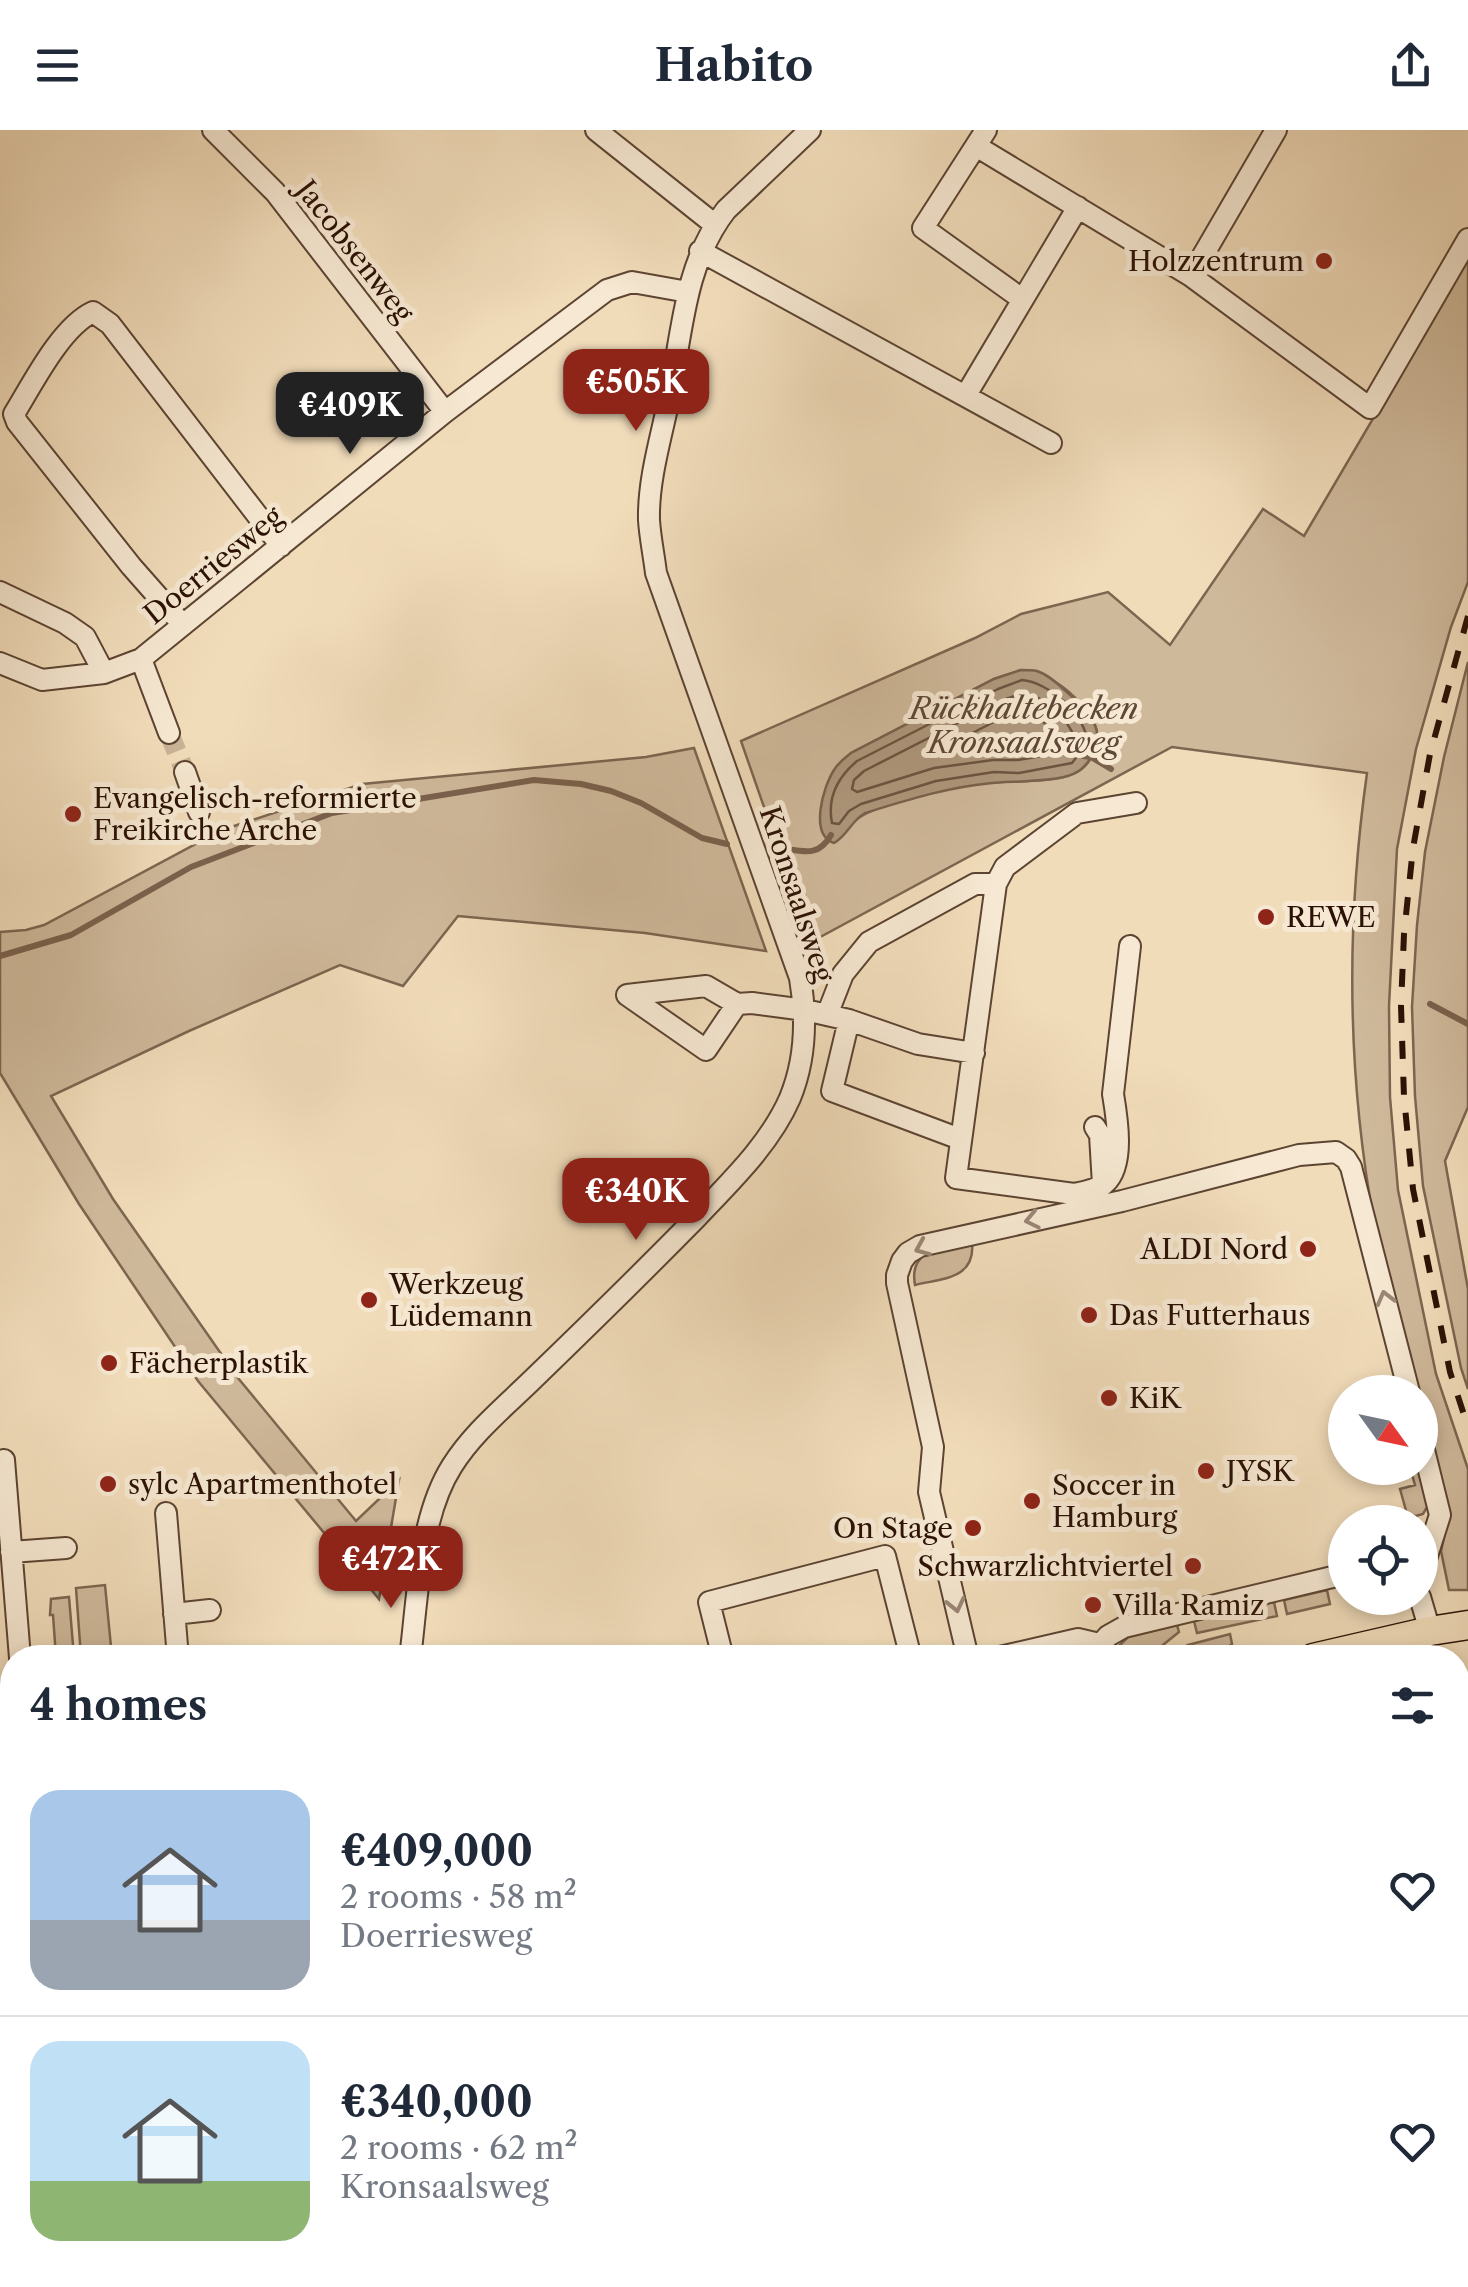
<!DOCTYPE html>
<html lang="en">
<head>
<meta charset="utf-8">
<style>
	:root { --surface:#fff; --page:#f6f6f7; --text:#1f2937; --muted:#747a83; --line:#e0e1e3; --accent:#8f2418 }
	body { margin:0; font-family:"Libre Caslon Text",serif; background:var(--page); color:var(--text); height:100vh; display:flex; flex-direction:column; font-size:38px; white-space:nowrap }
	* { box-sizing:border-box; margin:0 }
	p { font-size:32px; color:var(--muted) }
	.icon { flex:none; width:55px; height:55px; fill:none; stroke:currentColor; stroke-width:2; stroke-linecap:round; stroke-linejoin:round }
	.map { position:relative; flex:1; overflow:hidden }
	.drawer { position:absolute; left:0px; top:1515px; width:1470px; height:642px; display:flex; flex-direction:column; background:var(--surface); border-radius:40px 40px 0 0; box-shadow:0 5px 15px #0003 }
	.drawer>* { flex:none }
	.needle { width:65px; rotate:123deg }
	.buttons { position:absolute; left:1328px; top:1245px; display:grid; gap:20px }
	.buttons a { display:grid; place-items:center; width:110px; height:110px; border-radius:50%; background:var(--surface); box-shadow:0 5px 15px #0003; font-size:50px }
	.price { position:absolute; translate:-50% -85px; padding:0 22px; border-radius:20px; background:var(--accent); color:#fff; font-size:32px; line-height:65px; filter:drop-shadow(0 2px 5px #0008) }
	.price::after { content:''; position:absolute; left:50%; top:60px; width:30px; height:22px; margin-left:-15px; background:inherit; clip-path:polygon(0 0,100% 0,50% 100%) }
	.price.active { background:#222; color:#fff }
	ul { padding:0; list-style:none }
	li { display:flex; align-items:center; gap:30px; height:250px; padding:0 30px }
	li+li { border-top:2px solid var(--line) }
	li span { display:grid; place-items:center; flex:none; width:280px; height:200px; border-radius:30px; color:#555 }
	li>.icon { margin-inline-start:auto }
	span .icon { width:120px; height:120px; fill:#fffc; stroke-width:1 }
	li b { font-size:42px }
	h2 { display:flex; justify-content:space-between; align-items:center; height:120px; padding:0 30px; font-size:42px }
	header { display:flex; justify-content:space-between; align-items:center; height:130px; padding:0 30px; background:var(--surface); font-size:45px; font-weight:800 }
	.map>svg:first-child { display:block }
</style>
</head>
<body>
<header><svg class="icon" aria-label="menu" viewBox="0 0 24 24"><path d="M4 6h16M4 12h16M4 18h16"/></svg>Habito<svg class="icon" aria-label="share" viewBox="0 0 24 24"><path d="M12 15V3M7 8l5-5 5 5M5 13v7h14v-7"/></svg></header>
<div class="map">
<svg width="1468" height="2157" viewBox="0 0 1468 2157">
	<rect width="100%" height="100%" fill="#f1dcba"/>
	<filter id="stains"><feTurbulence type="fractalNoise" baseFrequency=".002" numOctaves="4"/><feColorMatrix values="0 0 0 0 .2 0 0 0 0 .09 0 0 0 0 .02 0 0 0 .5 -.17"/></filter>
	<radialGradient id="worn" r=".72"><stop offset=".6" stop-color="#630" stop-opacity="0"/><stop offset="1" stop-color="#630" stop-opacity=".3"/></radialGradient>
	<!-- green -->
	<path fill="#cfb99b" stroke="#7d6550" stroke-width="2.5" fill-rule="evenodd" d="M1468 127V452L1451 497 1416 619 1397 719 1389 876 1390 967 1398 1060 1436 1244 1468 1339V1460H1449L1441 1421 1449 1385 1420 1280V1262H1415C1402 1206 1385 1149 1374 1092 1347 944 1346 792 1367 643L1172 617 811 812 741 611 975 508 1021 484 1108 462 1170 515 1263 379 1304 406ZM1021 540C1031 543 1041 546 1051 550 1066 557 1087 577 1094 593 1103 611 1092 636 1073 644 1055 652 1017 651 997 652 965 653 870 672 850 695L851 623 994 549Z
		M1468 532V977L1445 1031 1468 1159V1259L1461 1238 1423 1056 1415 966 1412 877 1417 795 1425 722 1444 627Z
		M694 618 766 821 645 803 458 786 403 856 340 835 189 901 51 966 113 1069 238 1248 356 1391 399 1350 379 1469 198 1251 79 1074 0 943V802L26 800 44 795 222 700 362 654 646 627Z
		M972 1111C976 1149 944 1148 915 1155 908 1117 944 1119 972 1111Z
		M1421 1338 1430 1372 1423 1384 1416 1386 1407 1384 1400 1359 1415 1355 1411 1341Z
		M105 1455 112 1527H81L76 1458Z
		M1327 1460 1330 1474 1287 1484 1284 1470Z
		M69 1467 74 1527H56L53 1485H50L51 1469Z
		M1274 1472 1277 1486 1197 1503 1194 1491Z
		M1177 1495 1179 1502 1148 1527H1119L1118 1517 1128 1507Z
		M1230 1504 1232 1514 1212 1527H1167L1188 1515Z"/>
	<!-- water -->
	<path fill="#ae977c" stroke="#7a614c" stroke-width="2.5" d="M1021 540C1026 540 1032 540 1037 541 1049 545 1059 555 1068 563 1088 582 1108 599 1091 627 1087 634 1082 640 1075 643 1058 652 1012 651 992 653 948 657 907 670 865 683 851 691 848 705 834 713 809 705 823 657 834 640 838 633 845 628 851 623L994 549Z"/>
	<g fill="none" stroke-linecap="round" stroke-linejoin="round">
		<!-- shore -->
		<path stroke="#6c5440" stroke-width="2.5" d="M1022 550C1048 552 1087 585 1087 613L1072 633 1019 643 994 642 936 651 861 674 849 681 839 694 832 693C827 668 838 647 857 631L998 559Z
			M1023 563C1043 565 1069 590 1075 609L1066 622 1018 630H993L934 638 857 662 852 659 854 650 864 641 1003 570Z
			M1025 578 1032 581 1054 602V608C1024 616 992 615 961 619L957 617 959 610 1009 584Z"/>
		<!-- stream -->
		<path stroke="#7a614c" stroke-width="6" d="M1083 626 1091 627 1111 639
			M780 718C803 721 818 728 831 705
			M0 826 71 805 191 737 332 683 534 650 581 654 611 661 641 673 702 708 727 714
			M1430 874 1468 894"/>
		<!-- minor-tunnel -->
		<path stroke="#c9b396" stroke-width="20" stroke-dasharray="20 10" stroke-linecap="butt" d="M169 603 185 642"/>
		<defs>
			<path id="minor" d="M213 0 275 62 445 282
				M596 0 714 94
				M986 0 923 98 1022 169
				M976 16 1191 146 1370 278 1468 109
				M700 121 1051 313
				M1191 146 1276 0
				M966 265 1078 77
				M0 462 65 493 85 507 104 543
				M183 495 131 436 17 292 14 284C33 253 61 197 93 182L110 194 281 416
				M141 529 169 603
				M0 533 42 550 104 543 141 529 445 282 607 160 632 152 688 162
				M185 642 199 682
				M1130 816 1113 964C1117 988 1125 1035 1105 1053 1097 1060 1085 1062 1074 1064L956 1048 996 754 1005 737 1077 683 1136 673
				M627 865 706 856 737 874 752 873 805 880 849 890 918 914 974 923
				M627 865 706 920 737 874
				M827 885 843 844 869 812 975 754H996
				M849 890 832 961 960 1009
				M1095 997 1100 1005 1103 1055
				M1420 1304 1440 1385 1420 1448
				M4 1330 20 1528
				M166 1383 178 1528
				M11 1422 66 1418
				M1420 1467 1430 1501
				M174 1484 210 1480
				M1099 1516 1108 1506 1124 1497 1345 1444
				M275 1528H306
				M410 1528C418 1467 419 1388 452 1336 472 1304 502 1279 529 1253 586 1198 642 1143 697 1087 731 1051 770 1014 790 968 806 929 807 889 800 848L656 443C654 426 650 407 649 390 648 350 661 308 669 269 682 204 684 134 726 80L810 0
				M723 1528 709 1472 885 1426 911 1528
				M968 1528 929 1362 933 1317 897 1153V1145L902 1131 908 1123 920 1116 1122 1071 1299 1025 1336 1022 1346 1029 1351 1037 1409 1262
				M995 1528 1078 1509 1095 1513 1104 1524
				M0 1581 12 1580
				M1458 1967 1468 1962
				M0 2053 12 2059
				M1458 2065 1468 2080
				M198 2145 220 2157
				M1253 2145 1256 2157
				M372 2157 376 2145
				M780 2157 792 2145"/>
			<path id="major" d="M1313 1528 1430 1501 1468 1495
				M0 1813 12 1812
				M0 1844 12 1843"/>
		</defs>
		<!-- minor casing -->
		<use href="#minor" stroke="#5c4432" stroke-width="24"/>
		<!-- major casing -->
		<use href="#major" stroke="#2b1105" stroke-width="31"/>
		<!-- minor -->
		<use href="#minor" stroke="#f6e8d2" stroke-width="20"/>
		<!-- major -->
		<use href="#major" stroke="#f1dcba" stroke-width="28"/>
		<!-- rail -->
		<path stroke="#2b1105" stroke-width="6" stroke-dasharray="18 18" stroke-linecap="butt" d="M1468 486 1430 624 1413 718 1404 804 1401 876 1404 967 1413 1059 1450 1242 1468 1297"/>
	</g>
	<!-- one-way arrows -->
	<defs><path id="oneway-chevron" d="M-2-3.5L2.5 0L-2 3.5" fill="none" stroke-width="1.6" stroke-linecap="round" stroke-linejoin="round" transform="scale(2.5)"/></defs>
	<g stroke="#9b8776">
		<use href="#oneway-chevron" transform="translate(1032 1090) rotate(168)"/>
		<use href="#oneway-chevron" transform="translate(922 1118) rotate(157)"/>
		<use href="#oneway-chevron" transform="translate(1385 1168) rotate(-105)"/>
		<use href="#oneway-chevron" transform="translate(956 1475) rotate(77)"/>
	</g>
	<!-- markers -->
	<g fill="#8f2418" stroke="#f6e8d2" stroke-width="4">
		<circle cx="1324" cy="131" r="10"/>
		<circle cx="73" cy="684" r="10"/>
		<circle cx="1266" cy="787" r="10"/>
		<circle cx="1308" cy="1119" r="10"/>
		<circle cx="369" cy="1170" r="10"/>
		<circle cx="1089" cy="1185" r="10"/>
		<circle cx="109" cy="1233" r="10"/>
		<circle cx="1109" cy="1268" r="10"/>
		<circle cx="1206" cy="1341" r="10"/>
		<circle cx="108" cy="1354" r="10"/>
		<circle cx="1032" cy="1371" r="10"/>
		<circle cx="973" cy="1398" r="10"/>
		<circle cx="1193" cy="1436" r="10"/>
		<circle cx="1093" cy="1475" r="10"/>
	</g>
	<g text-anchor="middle" stroke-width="10" stroke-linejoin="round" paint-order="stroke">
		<!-- street labels -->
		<g font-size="28" fill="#2b1105" stroke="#f6e8d2">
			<text transform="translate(355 121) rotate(52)" y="10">Jacobsenweg</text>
			<text transform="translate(213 435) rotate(-39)" y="10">Doerriesweg</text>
			<text transform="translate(797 764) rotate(72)" y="10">Kronsaalsweg</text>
		</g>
		<!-- poi labels -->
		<g font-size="28" fill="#2b1105" stroke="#f6e8d2" text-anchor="start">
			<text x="1304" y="141" text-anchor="end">Holzzentrum</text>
			<text x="93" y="678">Evangelisch-reformierte<tspan x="93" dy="32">Freikirche Arche</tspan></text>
			<text x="1286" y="797">REWE</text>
			<text x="1288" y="1129" text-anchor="end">ALDI Nord</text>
			<text x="389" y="1164">Werkzeug<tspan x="389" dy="32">Lüdemann</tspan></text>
			<text x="1109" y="1195">Das Futterhaus</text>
			<text x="129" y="1243">Fächerplastik</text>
			<text x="1129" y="1278">KiK</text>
			<text x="1226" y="1351">JYSK</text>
			<text x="128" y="1364">sylc Apartmenthotel</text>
			<text x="1052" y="1365">Soccer in<tspan x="1052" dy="32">Hamburg</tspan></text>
			<text x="953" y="1408" text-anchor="end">On Stage</text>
			<text x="1173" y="1446" text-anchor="end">Schwarzlichtviertel</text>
			<text x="1113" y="1485">Villa Ramiz</text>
		</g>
		<!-- water labels -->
		<g font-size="30" font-style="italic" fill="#5f4735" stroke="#f6e8d2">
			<text x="1024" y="589">Rückhaltebecken<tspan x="1024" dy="34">Kronsaalsweg</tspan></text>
		</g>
	</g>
	<rect width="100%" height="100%" filter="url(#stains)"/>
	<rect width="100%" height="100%" fill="url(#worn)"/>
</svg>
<div class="buttons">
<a><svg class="needle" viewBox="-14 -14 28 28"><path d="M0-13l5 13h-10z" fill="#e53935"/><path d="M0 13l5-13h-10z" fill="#747a83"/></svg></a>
<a><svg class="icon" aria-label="locate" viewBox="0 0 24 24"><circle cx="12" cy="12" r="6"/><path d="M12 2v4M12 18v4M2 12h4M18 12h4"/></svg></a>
</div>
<b class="price" style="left:636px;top:304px">€505K</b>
<b class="price active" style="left:350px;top:327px">€409K</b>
<b class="price" style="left:636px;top:1113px">€340K</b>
<b class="price" style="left:391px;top:1481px">€472K</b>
<section class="drawer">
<h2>4 homes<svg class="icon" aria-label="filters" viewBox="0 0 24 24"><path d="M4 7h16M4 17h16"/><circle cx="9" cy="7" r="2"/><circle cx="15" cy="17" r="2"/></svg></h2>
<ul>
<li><span style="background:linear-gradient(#a9c7e8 65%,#9aa5b1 0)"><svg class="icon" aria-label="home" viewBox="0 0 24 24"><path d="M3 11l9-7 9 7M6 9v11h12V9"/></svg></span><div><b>€409,000</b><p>2 rooms · 58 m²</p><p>Doerriesweg</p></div><svg class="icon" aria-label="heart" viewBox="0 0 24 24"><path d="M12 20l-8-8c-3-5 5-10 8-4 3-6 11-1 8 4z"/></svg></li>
<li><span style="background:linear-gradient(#bfe0f5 70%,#8fb573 0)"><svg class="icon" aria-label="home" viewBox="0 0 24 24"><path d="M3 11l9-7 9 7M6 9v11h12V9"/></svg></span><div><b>€340,000</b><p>2 rooms · 62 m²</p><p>Kronsaalsweg</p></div><svg class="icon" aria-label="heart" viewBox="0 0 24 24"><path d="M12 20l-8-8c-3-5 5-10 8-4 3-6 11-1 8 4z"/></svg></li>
</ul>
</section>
</div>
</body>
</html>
